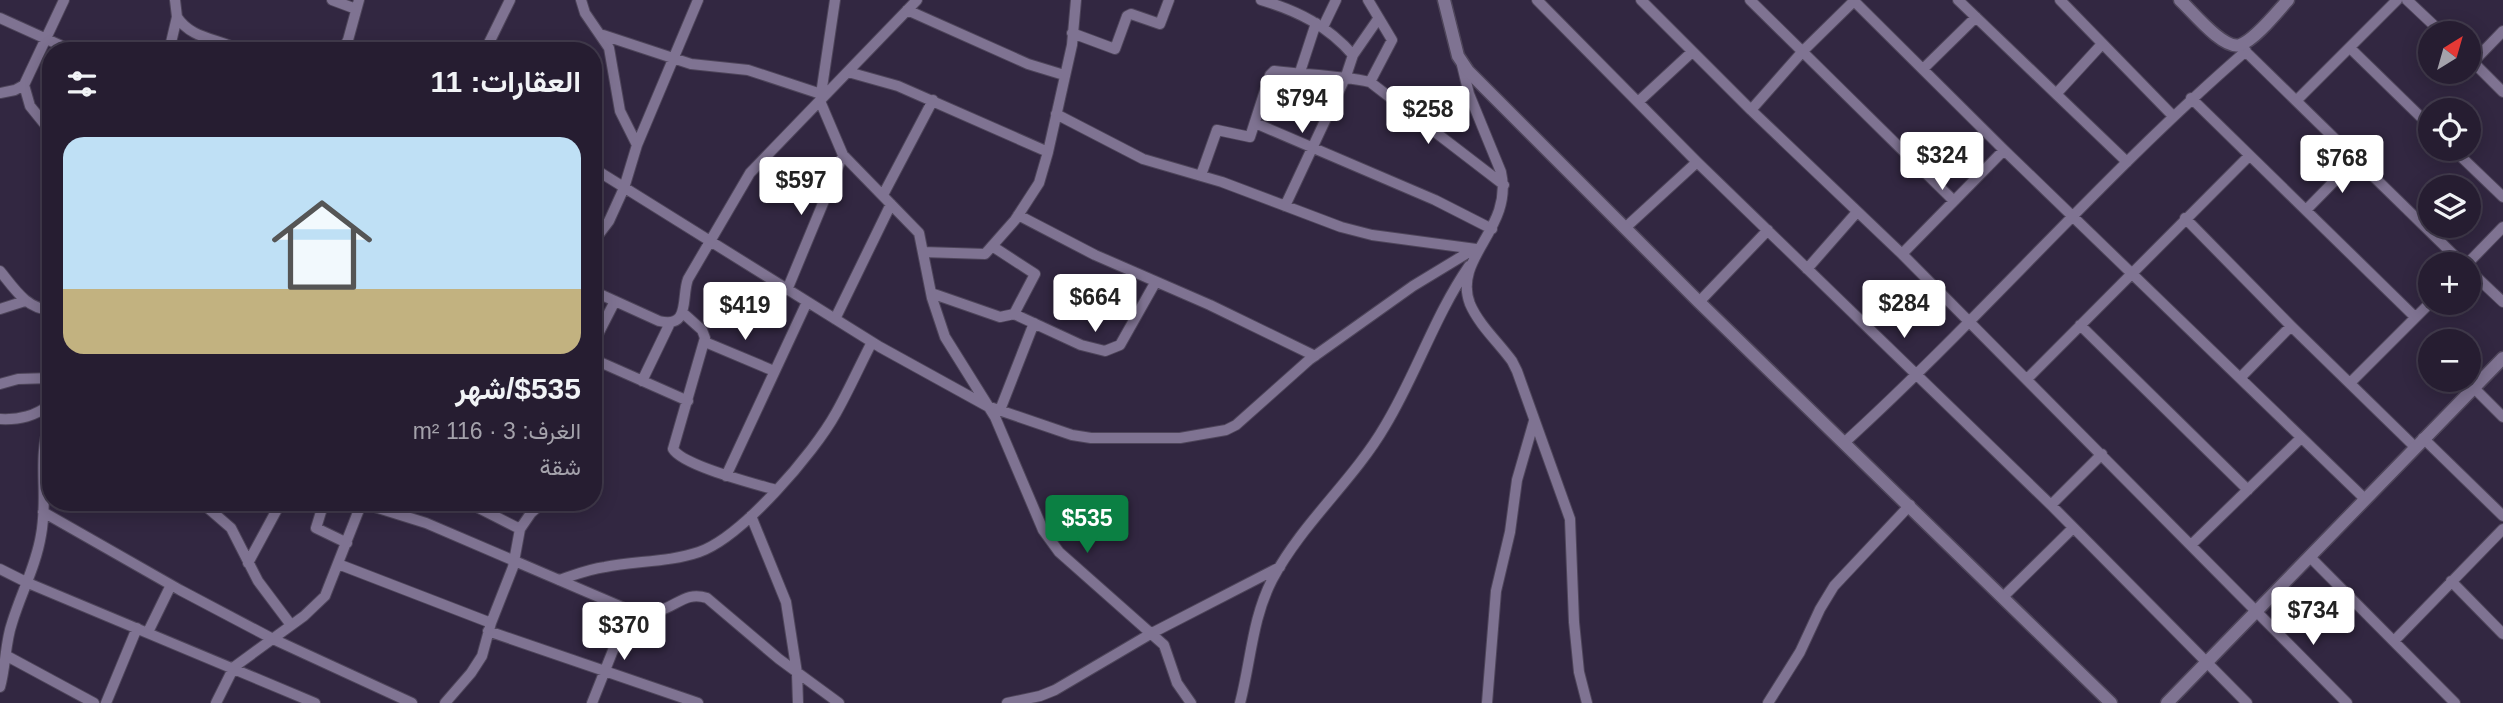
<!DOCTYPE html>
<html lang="ar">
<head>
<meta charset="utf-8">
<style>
	:root { --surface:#261d31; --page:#322a3d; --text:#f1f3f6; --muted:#a4a2ab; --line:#423b4d; --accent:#0b8043 }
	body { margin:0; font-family:Helvetica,Vazirmatn,sans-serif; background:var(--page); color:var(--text); direction:rtl; height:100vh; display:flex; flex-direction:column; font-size:26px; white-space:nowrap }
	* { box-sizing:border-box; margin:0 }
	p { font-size:23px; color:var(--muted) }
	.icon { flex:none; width:38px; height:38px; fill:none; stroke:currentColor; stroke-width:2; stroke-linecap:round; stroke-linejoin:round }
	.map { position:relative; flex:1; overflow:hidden; direction:ltr }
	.side { position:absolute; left:42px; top:42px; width:560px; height:469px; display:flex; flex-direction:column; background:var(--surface); border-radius:28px; box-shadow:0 4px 18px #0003,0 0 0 2px var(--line); direction:rtl }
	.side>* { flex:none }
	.needle { width:46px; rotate:37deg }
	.buttons { position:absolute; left:2418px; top:21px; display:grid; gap:14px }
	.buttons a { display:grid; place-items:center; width:63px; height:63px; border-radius:50%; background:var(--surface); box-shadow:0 4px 18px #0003,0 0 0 2px var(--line); font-size:35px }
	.price { position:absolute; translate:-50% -60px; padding:0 16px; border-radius:7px; background:#fff; color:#222; font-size:23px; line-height:46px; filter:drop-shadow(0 2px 4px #0008) }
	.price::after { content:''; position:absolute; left:50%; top:42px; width:21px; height:16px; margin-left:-10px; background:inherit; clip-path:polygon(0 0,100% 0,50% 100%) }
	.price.current { background:var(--accent); color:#fff }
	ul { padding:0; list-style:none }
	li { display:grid; align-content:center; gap:14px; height:371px; padding:0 21px }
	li+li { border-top:2px solid var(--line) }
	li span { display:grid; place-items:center; height:217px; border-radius:21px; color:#555 }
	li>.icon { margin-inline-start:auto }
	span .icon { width:126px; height:126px; fill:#fffc; stroke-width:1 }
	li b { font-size:30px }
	h2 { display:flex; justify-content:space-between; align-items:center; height:84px; padding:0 21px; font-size:30px }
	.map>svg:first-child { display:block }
</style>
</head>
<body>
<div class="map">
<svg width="2503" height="703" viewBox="0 0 2503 703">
	<rect width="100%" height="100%" fill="#322741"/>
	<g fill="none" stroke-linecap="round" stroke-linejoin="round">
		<defs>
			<path id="minor" d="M332 0 356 9
				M581 0 585 13 609 48 620 111 637 145 624 188 609 221 593 242
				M835 0 820 101 843 155 919 233 932 298 945 337 995 417 1043 530 1059 552 1164 645 1177 683 1191 703
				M1261 0C1298 11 1328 26 1353 55
				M1537 0 1697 162 2051 505 2247 703
				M1641 0 1751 110 1902 254 2347 703
				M1750 0 1954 201
				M1853 0 2004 150 2365 499
				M1958 0 2127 162
				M2060 0 2173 116
				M2407 0 2442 33
				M907 10 1028 64 1064 75
				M177 17C192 40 219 38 241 51
				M0 18 73 51
				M1323 27 1336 0
				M1072 33 1115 49 1127 16 1131 14 1160 24 1169 0
				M603 35 691 64 748 70 821 94
				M2241 47 2463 264
				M2350 48 2431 127
				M169 51 177 17 175 0
				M342 51 348 40 359 0
				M485 51 510 0
				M2469 58 2503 92
				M2473 62 2503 31
				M1462 65 1469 94 1501 172C1514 229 1452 257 1470 304 1479 325 1499 343 1512 361L1517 371 1570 519 1574 622 1579 672 1587 703
				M1923 69 1976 17
				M848 72 898 86 1048 152
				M1299 75 1316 23
				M1370 82 1504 185
				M24 85 30 106 51 132
				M0 93 15 90 24 85 64 0
				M2057 93 2102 44
				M2191 98 2415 317
				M2297 100 2397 0
				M1638 102 1692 52
				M1751 110 1803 51 1855 0
				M1056 114 1143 159 1222 182 1341 227 1372 235 1476 249
				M1255 123 1435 200 1492 229
				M637 145 698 0
				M2453 149 2503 197
				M593 168 880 347 987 406 1072 435 1091 438H1180L1226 430 1236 425 1309 360 1413 286 1474 249
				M1201 175 1217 130 1250 137 1270 75 1274 71C1306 75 1338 75 1370 82L1392 40 1368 0
				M883 195 933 100
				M1285 206 1346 76 1353 55 1378 19
				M2306 210 2356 159
				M1018 215 1095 255 1210 305 1315 356
				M2185 218 2291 326 2415 447
				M1625 228 1697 162
				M992 246 1035 274 1014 314
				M923 252 985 254 1015 220 1039 183 1048 152 1072 45 1076 0
				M1902 254 2004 150
				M2467 264 2503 227
				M1807 269 1857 212
				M2469 270 2503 302
				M0 271C14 288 26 309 51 310
				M787 290 843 155
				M593 291 659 321C691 329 681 297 688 279L750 173 917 0
				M931 293 1000 317 1014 314 1081 345 1105 351 1120 345 1155 283
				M1699 302 1768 230
				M0 309 25 301
				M683 313 702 330 705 338 673 449C683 466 756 484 776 490
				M835 319 891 204
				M2080 325 2248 490
				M705 342 774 371
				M593 344 615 301
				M593 359 688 401
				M2240 378 2291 326
				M2027 379 2249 156
				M642 381 670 323
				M2350 383 2431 302
				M0 384 18 379 51 378
				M2474 388 2503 417
				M1000 410 1034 323
				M0 419C20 420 35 416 51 404
				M2423 438 2503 516
				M1845 442C1983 316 2105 173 2246 51
				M726 476 807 302
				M201 502 231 528 258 581 291 625
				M324 502 316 528 347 543
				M467 502 520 529
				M362 503 426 523 629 610C639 611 649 614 658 611 677 606 686 591 707 598L779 659 839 703
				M2051 505 2102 454
				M43 512 180 590 273 639 412 703
				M751 516 786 602 797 673 798 703
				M2191 545 2301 438
				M2310 557 2455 703
				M248 563 281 502
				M338 564 491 623
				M0 569 28 583 315 703
				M559 580C574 575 589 569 605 567 635 561 670 562 699 552 742 537 814 453 836 413 849 390 860 365 872 342
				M2451 581 2503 634
				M2004 596 2072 529
				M488 631 698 703
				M148 632 171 585
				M2394 641 2503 529
				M7 656 94 703
				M0 687C6 666 5 643 12 623 21 593 36 566 41 535 49 493 36 460 51 417
				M106 703 137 628
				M216 703 234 667 304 616 325 596 362 502
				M445 703 471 673 482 656 491 623 513 567 520 529 531 513 543 502
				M592 703 629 610
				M1007 703 1040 696 1055 690 1152 633 1280 567
				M1240 703C1251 661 1252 619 1272 580 1302 523 1353 481 1385 426 1416 375 1435 315 1469 266
				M1487 703 1496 591 1510 532 1517 480 1534 421
				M1768 703 1800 652 1820 609 1834 586 1910 505"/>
			<path id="tertiary" d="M1444 0 1458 56 1468 71 1699 302 2111 703
				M2180 0C2192 11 2223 50 2240 45 2255 40 2277 12 2288 0
				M2167 703 2503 358"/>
		</defs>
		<!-- minor casing -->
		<use href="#minor" stroke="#4e455a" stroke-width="12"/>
		<!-- tertiary casing -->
		<use href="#tertiary" stroke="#4e455a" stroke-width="15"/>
		<!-- minor -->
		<use href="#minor" stroke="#7f7392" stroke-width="10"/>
		<!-- tertiary -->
		<use href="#tertiary" stroke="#7f7392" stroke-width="12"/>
	</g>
</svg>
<div class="buttons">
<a><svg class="needle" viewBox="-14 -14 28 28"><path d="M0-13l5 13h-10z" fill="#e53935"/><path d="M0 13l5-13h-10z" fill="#a4a2ab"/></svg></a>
<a><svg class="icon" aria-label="locate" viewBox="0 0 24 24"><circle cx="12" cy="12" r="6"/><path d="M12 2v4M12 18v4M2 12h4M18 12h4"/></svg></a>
<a><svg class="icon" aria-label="layers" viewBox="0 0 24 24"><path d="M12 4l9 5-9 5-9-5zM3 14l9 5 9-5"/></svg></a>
<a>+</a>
<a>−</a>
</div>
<b class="price" style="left:1302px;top:135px">$794</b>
<b class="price" style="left:1428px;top:146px">$258</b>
<b class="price" style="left:1942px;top:192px">$324</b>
<b class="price" style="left:2342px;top:195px">$768</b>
<b class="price" style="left:801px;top:217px">$597</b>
<b class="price" style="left:1095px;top:334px">$664</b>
<b class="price" style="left:1904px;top:340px">$284</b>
<b class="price" style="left:745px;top:342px">$419</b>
<b class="price current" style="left:1087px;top:555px">$535</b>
<b class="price" style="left:2313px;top:647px">$734</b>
<b class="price" style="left:624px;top:662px">$370</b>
<section class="side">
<h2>العقارات: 11<svg class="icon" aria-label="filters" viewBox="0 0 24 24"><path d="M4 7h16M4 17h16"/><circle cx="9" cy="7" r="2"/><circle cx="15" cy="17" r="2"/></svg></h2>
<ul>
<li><span style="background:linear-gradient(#bfe0f5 70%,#c2b280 0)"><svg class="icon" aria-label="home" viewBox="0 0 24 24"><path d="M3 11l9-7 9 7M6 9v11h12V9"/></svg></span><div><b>$535/شهر</b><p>الغرف: 3 · 116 m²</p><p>شقة</p></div></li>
</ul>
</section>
</div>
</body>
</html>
